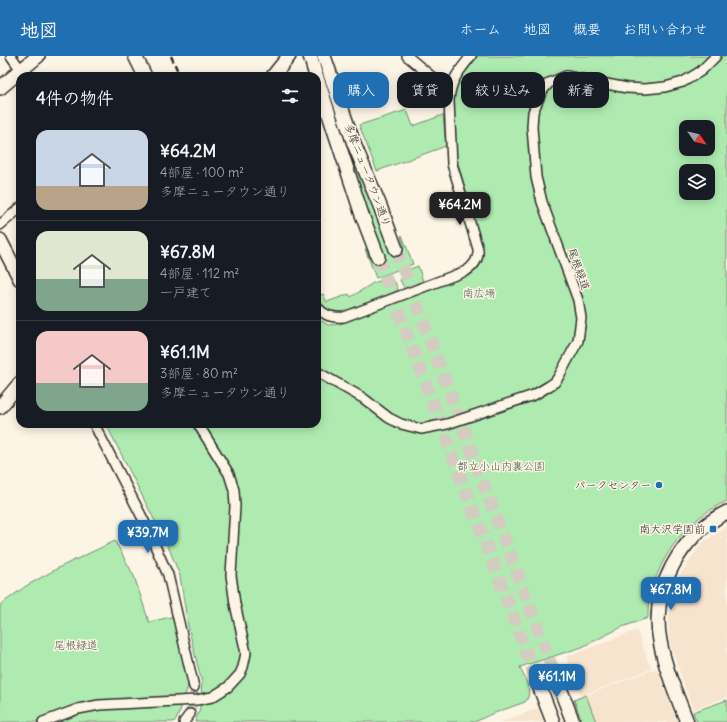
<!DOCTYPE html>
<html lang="ja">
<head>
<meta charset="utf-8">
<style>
	:root { --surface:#171b24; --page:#242831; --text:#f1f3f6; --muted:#9ea1a6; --line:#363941; --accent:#1f6fb2 }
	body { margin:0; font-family:Delius,"Klee One",sans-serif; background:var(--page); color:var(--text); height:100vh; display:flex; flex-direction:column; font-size:15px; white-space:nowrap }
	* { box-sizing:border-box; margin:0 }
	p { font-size:13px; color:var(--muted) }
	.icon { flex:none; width:22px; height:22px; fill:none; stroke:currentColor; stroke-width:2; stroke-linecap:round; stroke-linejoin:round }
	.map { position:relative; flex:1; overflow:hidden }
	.sheet { position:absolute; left:16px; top:16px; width:305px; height:356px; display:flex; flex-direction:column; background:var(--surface); border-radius:12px; box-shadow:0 2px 10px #0003 }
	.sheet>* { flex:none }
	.banner { position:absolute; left:333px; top:16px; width:334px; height:36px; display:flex; gap:8px }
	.needle { width:26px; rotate:124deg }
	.tools { position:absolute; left:679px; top:64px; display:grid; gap:8px }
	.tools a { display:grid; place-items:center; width:36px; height:36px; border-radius:8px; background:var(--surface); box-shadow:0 2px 10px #0003; font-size:20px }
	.price { position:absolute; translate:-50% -34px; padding:0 9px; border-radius:8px; background:var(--accent); color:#fff; font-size:13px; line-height:26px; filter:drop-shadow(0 1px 2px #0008) }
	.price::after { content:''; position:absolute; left:50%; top:24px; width:12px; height:9px; margin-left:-6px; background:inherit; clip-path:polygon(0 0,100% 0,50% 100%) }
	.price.active { background:#222; color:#fff }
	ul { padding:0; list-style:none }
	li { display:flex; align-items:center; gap:12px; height:100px; padding:0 20px }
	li+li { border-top:1px solid var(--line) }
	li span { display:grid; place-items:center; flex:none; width:112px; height:80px; border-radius:12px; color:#555 }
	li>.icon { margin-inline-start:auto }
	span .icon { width:48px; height:48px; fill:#fffc; stroke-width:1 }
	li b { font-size:17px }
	h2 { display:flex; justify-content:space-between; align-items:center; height:48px; padding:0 20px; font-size:17px }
	.tag { padding:0 14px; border-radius:12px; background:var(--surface); box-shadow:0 2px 10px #0003; font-size:14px; line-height:36px }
	.tag.active { background:var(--accent); color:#fff }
	header { display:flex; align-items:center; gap:24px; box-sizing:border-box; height:56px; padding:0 20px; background:var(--accent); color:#fff }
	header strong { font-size:19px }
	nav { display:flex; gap:22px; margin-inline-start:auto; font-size:14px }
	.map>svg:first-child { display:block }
</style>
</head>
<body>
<header>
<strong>地図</strong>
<nav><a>ホーム</a><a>地図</a><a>概要</a><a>お問い合わせ</a></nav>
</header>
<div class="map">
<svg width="727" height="666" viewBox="0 0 727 666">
	<rect width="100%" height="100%" fill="#fcf5e5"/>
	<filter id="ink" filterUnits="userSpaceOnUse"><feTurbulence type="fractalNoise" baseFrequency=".025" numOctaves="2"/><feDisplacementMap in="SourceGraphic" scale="8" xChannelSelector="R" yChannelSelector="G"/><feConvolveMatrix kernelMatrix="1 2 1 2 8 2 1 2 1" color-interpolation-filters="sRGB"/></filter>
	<g filter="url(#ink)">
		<!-- built -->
		<path fill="#f7e4ce" d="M727 470V641L693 654 670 588 668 563 680 518 702 487Z
			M637 574 651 613 581 640 566 601Z
			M657 612 677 666H582L574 644Z
			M538 652 543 666H501Z"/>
		<!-- green -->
		<path fill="#afebb1" stroke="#6d8b6e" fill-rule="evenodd" d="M478 0H727V445C688 462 660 499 650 540 648 547 648 555 648 562L622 571 582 591 520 611C524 622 534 636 525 646L489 659 475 666H195L200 652 202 627 188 570 180 520 170 495 106 368H317V262L328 269 340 268 470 218 481 207 483 194 457 104 454 68V42L455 33 462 19ZM686 71H708V93H686ZM686 115H708V137H686Z
			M407 54 413 70 443 59 446 90 377 115 359 69Z
			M351 94 366 127 391 194 395 200 398 202 402 201 404 190 401 180 402 179 413 208 376 222 365 193H366C369 200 371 209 380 210 386 204 383 195 381 188H379L358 128Z
			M418 210 423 225 404 232 400 224 401 220 408 214Z
			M390 222 395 226 398 234C376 243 355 257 331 258 318 247 317 248 317 232L320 239 323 238 327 246 349 238 351 241 373 227Z
			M115 485 134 520 149 566 175 560 186 613 188 630 180 655 176 664 173 666H0V549L26 530 60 511Z
			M586 639 596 666H582L574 644Z
			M727 644V666H697L693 656Z"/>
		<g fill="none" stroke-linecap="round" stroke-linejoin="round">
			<!-- street-tunnel -->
			<path stroke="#d2cdc0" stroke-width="9" stroke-dasharray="9 4.5" stroke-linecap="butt" d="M190 658 193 649 194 631"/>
			<!-- secondary-tunnel -->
			<path stroke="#d2cdc0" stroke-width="13" stroke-dasharray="13 6" stroke-linecap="butt" d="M396 193 555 619
				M378 201 538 627"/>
			<defs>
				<path id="street" d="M11 0 21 14
					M407 0 449 35
					M0 169 20 152
					M317 251C325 260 332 262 344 261L466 215C474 210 479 203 478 193L452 108 449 45C450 25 459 15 471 0
					M317 316 363 342 389 362 401 368 421 373 447 368 534 339 549 330 555 326 559 320 578 285 581 262 578 244 542 146 536 121 532 71 533 56 542 35 549 27 566 20 627 32 645 33 665 31 683 26 701 15 716 0
					M94 368 143 463 168 519 194 631
					M43 666 78 653 99 649 197 644 212 641 228 631 240 618 243 611 246 597 235 548 231 519 235 450 234 434 229 418 198 368
					M184 666 190 658"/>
				<path id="secondary" d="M135 0 145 20
					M310 0 316 20
					M324 0 354 88 380 150 396 193
					M273 20 289 0
					M317 22 362 159 378 201
					M0 32 38 0
					M0 184 20 223
					M0 351 20 327
					M555 619 573 666
					M538 627 553 666
					M687 666C677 640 665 613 660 585 650 533 681 479 727 456"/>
			</defs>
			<!-- street casing -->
			<use href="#street" stroke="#2b2b2b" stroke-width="12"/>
			<!-- secondary casing -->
			<use href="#secondary" stroke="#2b2b2b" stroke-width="16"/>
			<!-- street -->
			<use href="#street" stroke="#fcf5e5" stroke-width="9"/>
			<!-- secondary -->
			<use href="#secondary" stroke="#fcf5e5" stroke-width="13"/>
			<!-- rail -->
			<path stroke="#2b2b2b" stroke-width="2.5" stroke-dasharray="6 3" stroke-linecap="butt" d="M171 0 180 20"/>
		</g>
	</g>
	<!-- markers -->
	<g fill="#1f6fb2" stroke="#fcf5e5" stroke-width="1.5">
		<circle cx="659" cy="429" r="4"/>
		<rect x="709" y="469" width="8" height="8" rx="2"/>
	</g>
	<g text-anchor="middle" stroke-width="3" stroke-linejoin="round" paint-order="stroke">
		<!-- street labels -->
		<g font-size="11" fill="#2b2b2b" stroke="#fcf5e5">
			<text transform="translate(368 119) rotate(69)" y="4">多摩ニュータウン通り</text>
			<text transform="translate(579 213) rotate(70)" y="4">尾根緑道</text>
		</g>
		<!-- park labels -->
		<g font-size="11" fill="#4c5b4c" stroke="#fcf5e5">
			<text x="479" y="241">南広場</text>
			<text x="501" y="414">都立小山内裏公園</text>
			<text x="76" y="593">尾根緑道</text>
		</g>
		<!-- poi labels -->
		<g font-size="11" fill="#2b2b2b" stroke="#fcf5e5" text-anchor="end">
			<text x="651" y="433">パークセンター</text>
			<text x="705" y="477">南大沢学園前</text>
		</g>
	</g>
</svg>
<div class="tools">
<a><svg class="needle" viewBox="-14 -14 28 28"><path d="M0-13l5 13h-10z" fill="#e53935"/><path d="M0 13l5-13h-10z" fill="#9ea1a6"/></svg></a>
<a><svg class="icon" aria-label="layers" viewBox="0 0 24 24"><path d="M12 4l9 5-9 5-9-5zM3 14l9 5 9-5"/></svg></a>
</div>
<b class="price active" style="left:460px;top:170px">¥64.2M</b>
<b class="price" style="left:148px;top:498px">¥39.7M</b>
<b class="price" style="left:671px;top:555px">¥67.8M</b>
<b class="price" style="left:557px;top:642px">¥61.1M</b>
<div class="banner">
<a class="tag active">購入</a>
<a class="tag">賃貸</a>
<a class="tag">絞り込み</a>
<a class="tag">新着</a>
</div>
<section class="sheet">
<h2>4件の物件<svg class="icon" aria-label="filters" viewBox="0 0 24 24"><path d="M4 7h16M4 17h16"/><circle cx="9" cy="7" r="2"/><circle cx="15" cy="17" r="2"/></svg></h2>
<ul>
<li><span style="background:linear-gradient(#c9d6e8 70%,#b9a48a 0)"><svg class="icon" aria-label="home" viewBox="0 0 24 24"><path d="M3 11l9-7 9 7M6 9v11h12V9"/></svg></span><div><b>¥64.2M</b><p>4部屋 · 100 m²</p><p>多摩ニュータウン通り</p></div></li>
<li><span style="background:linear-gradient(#dfe7d0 60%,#7fa58c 0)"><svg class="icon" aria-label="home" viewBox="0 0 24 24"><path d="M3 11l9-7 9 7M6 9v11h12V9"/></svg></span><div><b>¥67.8M</b><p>4部屋 · 112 m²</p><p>一戸建て</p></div></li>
<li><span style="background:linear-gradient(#f6c9c9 65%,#7fa58c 0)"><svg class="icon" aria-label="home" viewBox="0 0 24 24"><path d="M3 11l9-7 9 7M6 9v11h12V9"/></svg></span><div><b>¥61.1M</b><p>3部屋 · 80 m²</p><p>多摩ニュータウン通り</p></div></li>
</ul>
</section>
</div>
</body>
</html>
